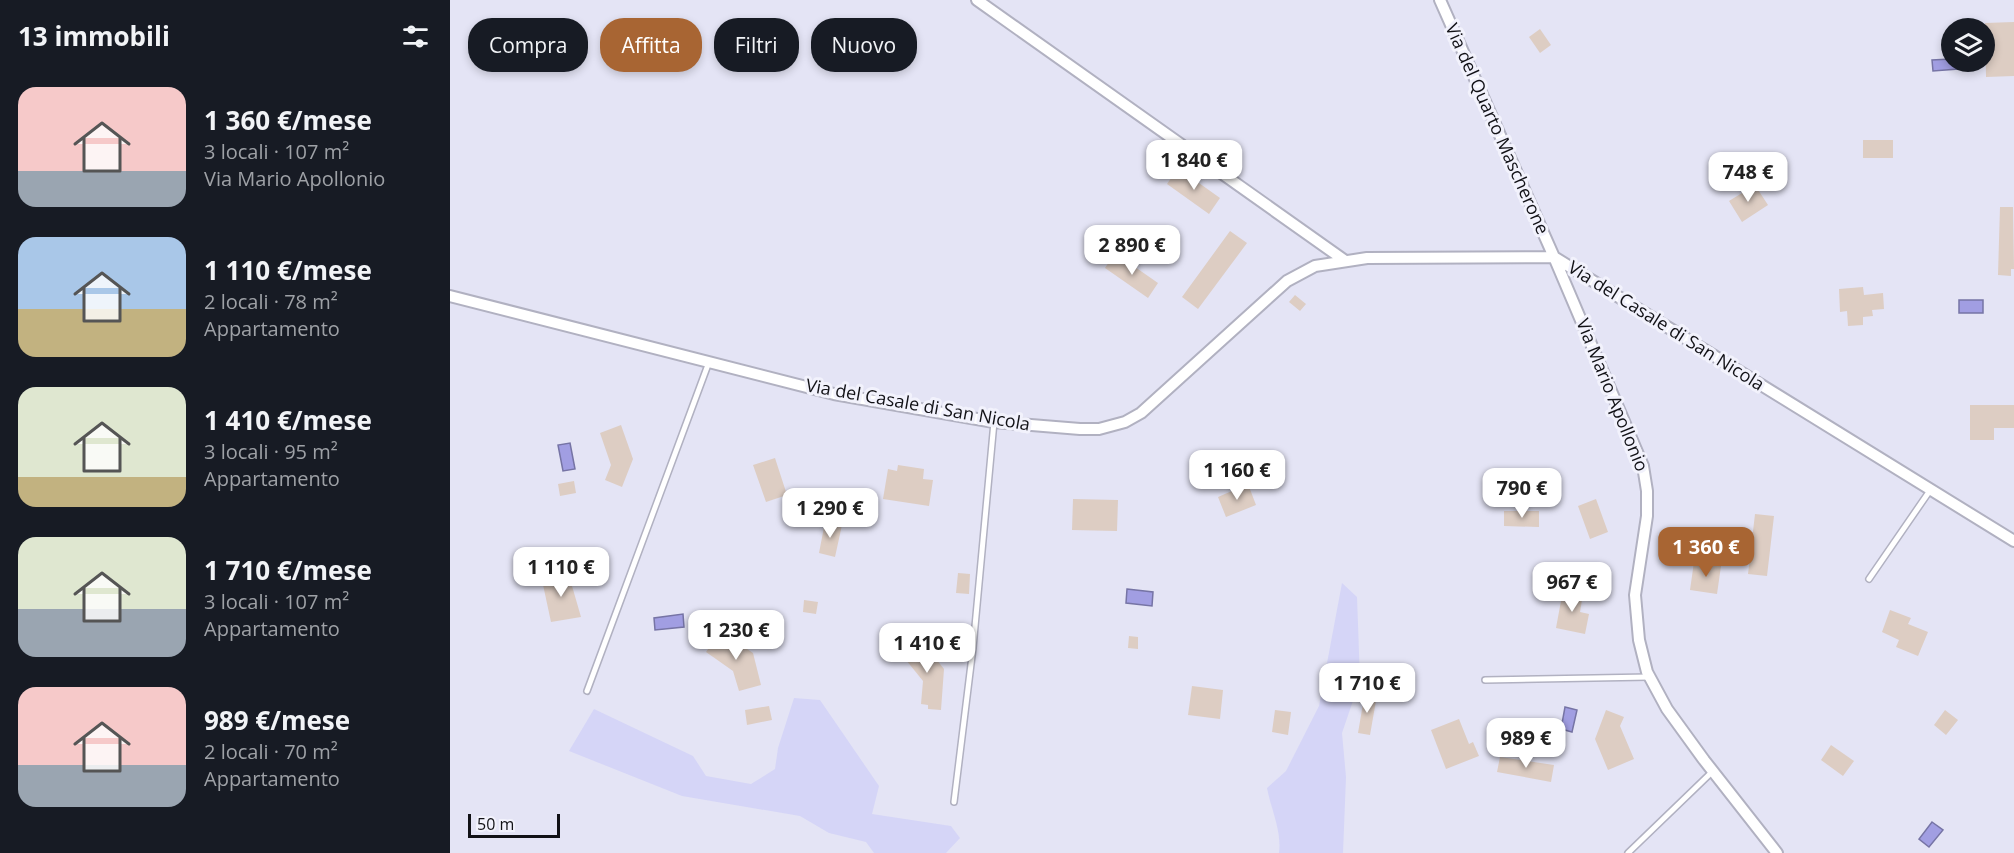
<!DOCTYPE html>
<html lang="it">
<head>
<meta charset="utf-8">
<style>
	:root { --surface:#171b24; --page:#242831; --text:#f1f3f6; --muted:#9ea1a6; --accent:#a86533 }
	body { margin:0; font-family:"Open Sans",sans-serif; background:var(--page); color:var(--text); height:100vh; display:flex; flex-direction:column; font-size:22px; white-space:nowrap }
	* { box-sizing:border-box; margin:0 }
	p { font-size:20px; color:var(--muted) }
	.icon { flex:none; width:33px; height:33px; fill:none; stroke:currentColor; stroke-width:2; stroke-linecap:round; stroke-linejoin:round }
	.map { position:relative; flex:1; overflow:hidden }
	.side { display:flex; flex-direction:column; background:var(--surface); width:450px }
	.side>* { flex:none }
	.guide { position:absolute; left:18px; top:18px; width:570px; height:54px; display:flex; gap:12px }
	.controls { position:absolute; left:1491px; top:18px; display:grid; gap:12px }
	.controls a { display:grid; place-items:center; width:54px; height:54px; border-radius:50%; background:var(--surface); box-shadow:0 3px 9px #0003; font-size:30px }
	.scale { position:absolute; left:18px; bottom:15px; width:92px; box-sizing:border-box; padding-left:6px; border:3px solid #111116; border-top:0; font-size:16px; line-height:21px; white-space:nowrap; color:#111116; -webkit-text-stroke:4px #f2f2fc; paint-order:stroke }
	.price { position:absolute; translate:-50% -51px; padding:0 14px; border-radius:12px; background:#fff; color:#222; font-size:20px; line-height:39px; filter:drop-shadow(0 2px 3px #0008) }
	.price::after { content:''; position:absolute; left:50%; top:36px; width:18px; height:14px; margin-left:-9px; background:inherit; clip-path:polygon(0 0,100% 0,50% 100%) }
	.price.active { background:var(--accent); color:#fff }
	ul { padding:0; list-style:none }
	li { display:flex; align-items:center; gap:18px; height:150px; padding:0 18px }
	li span { display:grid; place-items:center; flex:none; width:168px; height:120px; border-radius:18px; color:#555 }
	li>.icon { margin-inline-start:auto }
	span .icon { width:72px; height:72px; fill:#fffc; stroke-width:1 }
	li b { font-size:26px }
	h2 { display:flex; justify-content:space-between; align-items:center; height:72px; padding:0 18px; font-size:26px }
	.tag { padding:0 21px; border-radius:24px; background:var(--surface); box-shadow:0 3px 9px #0003; font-size:21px; line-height:54px }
	.tag.active { background:var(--accent); color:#fff }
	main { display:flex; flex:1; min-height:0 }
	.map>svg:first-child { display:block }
</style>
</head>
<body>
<main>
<section class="side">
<h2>13 immobili<svg class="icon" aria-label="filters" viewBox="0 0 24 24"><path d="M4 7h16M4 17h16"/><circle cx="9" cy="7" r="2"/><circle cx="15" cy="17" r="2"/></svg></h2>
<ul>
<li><span style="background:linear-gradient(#f6c9c9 70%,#9aa5b1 0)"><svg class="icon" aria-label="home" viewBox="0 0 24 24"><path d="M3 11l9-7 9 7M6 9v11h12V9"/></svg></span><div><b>1 360 €/mese</b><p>3 locali · 107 m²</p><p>Via Mario Apollonio</p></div></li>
<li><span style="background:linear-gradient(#a9c7e8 60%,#c2b280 0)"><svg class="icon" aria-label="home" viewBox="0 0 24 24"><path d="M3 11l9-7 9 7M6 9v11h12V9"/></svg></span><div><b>1 110 €/mese</b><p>2 locali · 78 m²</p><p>Appartamento</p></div></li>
<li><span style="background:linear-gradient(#dfe7d0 75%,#c2b280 0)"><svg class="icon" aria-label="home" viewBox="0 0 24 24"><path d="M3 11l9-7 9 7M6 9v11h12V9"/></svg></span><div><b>1 410 €/mese</b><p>3 locali · 95 m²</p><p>Appartamento</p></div></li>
<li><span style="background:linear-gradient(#dfe7d0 60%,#9aa5b1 0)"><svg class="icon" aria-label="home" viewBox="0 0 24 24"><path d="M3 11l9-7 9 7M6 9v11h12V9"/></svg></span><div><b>1 710 €/mese</b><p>3 locali · 107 m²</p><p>Appartamento</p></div></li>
<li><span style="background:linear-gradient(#f6c9c9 65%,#9aa5b1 0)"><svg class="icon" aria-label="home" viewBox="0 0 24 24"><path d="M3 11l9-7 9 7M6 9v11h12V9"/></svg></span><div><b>989 €/mese</b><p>2 locali · 70 m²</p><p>Appartamento</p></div></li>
</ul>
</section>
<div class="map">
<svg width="1564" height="853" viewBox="0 0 1564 853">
	<rect width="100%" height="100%" fill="#e4e4f5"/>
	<!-- green -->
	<path fill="#d5d5f7" d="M892 583 907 597 910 680 892 733 896 777 893 853H829C832 832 821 809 817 788L836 771 869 706Z
		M344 698 370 700 429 786 422 814 501 826 510 838 496 853H424L416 842 379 833 350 816 232 796 119 751 144 709 243 756 256 776 301 784 325 769 328 748Z"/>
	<!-- water -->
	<path fill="#a19ee2" stroke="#7674a5" stroke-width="1.5" d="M1501 59 1502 62H1507L1508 69 1483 71 1482 60Z
		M1509 300H1533V313H1509Z
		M120 443 125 469 113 471 108 445Z
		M677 589 703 592 702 606 676 603Z
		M233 614 234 627 205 630 204 618Z
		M1115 707 1127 710 1122 732 1111 729Z
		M1482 822 1493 830 1479 847 1469 839Z"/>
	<!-- building -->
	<path fill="#ddcdc3" d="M1564 22V76L1536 77 1535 23Z
		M1090 29 1101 45 1090 53 1079 37Z
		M1413 140H1443V158H1413Z
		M728 168 770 198 759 214 717 184Z
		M1305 185 1318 205 1292 222 1279 201Z
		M1550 207H1563L1564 269H1561V276L1548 275Z
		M780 231 797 243 748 309 732 297Z
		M665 253 708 283 698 298 655 268Z
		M1413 287 1414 295 1433 293 1434 309 1422 310 1423 316 1413 317V325L1398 326 1397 311 1390 312 1389 289Z
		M845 295 856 304 850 311 839 302Z
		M1520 405H1564V428H1544V440H1520Z
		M171 425 183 459 172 487 155 480 161 465 150 433Z
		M325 458 337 495 316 502 303 465Z
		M448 465 474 469 473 479 483 480 479 506 433 499 438 469 447 471Z
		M124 481 126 493 110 496 108 484Z
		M798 484 806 505 776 517 768 497Z
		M623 499 668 500 667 531 622 530Z
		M1146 499 1158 532 1140 539 1128 506Z
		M1054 511H1089V527L1054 526Z
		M1305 514 1324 516 1317 576 1298 574Z
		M375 522 392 525 385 557 369 553Z
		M1244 562 1271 566 1267 594 1240 590Z
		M118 572 131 617 101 622 92 580Z
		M508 573 520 574 519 594 506 593Z
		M1113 590 1133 594 1130 612 1139 614 1135 634 1106 628Z
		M354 600 368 602 366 614 353 612Z
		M1440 610 1461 618 1458 624 1478 632 1468 656 1446 647 1449 640 1432 632Z
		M271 631 303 653 311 685 289 691 283 671 256 652Z
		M679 636 688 637V649L678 648Z
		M471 640 494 669 491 710 478 709V705L471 704 473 681 452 655Z
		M742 686 773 690 770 719 738 715Z
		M915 692 927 695 920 735 908 733Z
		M319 706 322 720 297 725 295 710Z
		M825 710 841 712 838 735 822 732Z
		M1156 710 1174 717 1170 726 1184 759 1158 770 1145 739Z
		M1495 710 1508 720 1496 735 1484 725Z
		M1009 719 1019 744 1023 742 1029 756 996 769 981 730Z
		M1381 745 1404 761 1393 776 1371 760Z
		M1050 757 1104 765 1101 782 1047 772Z"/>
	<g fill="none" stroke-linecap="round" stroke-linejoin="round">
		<defs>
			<path id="lane" d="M1419 579 1481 489
				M1035 680 1199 677
				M137 691 259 362
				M504 802 523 648 544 422
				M1178 853 1263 771"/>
			<path id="street" d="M527 0 894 260
				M990 0 1104 257 1193 466 1197 491V516L1185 595 1189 640 1197 672 1217 709 1254 760 1327 853
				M0 296 384 394 544 422 630 429H649L675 422 691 413 837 281 865 266 917 258 1104 257 1564 541"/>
		</defs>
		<!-- lane casing -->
		<use href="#lane" stroke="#b1b1c1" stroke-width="8"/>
		<!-- street casing -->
		<use href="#street" stroke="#b1b1c1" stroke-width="14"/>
		<!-- lane -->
		<use href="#lane" stroke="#fff" stroke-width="5"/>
		<!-- street -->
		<use href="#street" stroke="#fff" stroke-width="10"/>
	</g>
	<g text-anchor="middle" stroke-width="6" stroke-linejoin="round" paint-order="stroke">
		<!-- street labels -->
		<g font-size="18" fill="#111116" stroke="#f2f2fc">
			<text transform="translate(1047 129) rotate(66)" y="6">Via del Quarto Mascherone</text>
			<text transform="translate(1216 326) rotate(32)" y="6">Via del Casale di San Nicola</text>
			<text transform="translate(1162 395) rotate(68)" y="6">Via Mario Apollonio</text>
			<text transform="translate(468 405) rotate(10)" y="6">Via del Casale di San Nicola</text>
		</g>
	</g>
</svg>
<div class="controls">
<a><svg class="icon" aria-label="layers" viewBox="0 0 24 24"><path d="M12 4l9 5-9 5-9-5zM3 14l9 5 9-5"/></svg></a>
</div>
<div class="scale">50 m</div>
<b class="price" style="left:744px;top:191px">1 840 €</b>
<b class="price" style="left:1298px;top:203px">748 €</b>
<b class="price" style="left:682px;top:276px">2 890 €</b>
<b class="price" style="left:787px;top:501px">1 160 €</b>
<b class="price" style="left:1072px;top:519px">790 €</b>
<b class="price" style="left:380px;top:539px">1 290 €</b>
<b class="price active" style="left:1256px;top:578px">1 360 €</b>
<b class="price" style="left:111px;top:598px">1 110 €</b>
<b class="price" style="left:1122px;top:613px">967 €</b>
<b class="price" style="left:286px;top:661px">1 230 €</b>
<b class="price" style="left:477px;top:674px">1 410 €</b>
<b class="price" style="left:917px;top:714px">1 710 €</b>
<b class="price" style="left:1076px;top:769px">989 €</b>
<div class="guide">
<a class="tag">Compra</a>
<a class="tag active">Affitta</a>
<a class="tag">Filtri</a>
<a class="tag">Nuovo</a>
</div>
</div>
</main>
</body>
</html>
